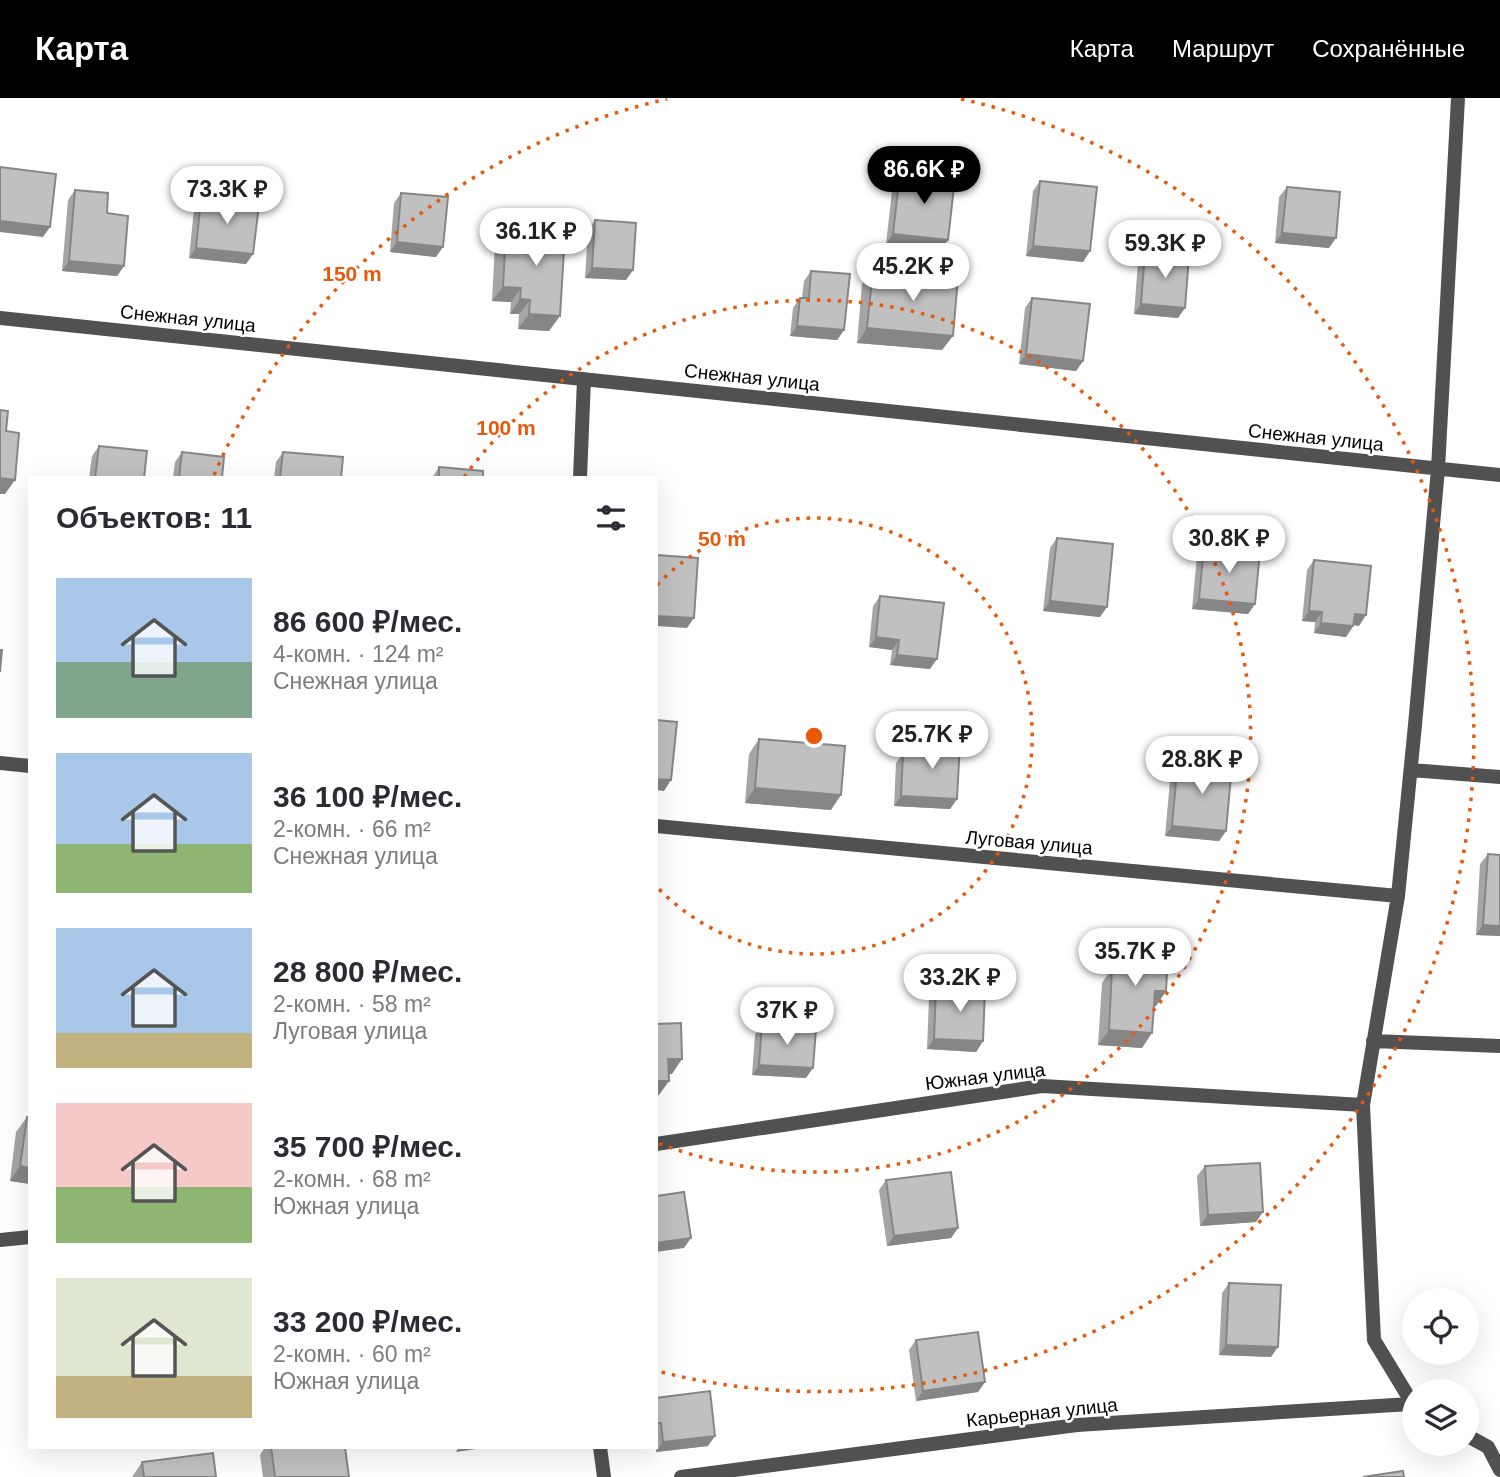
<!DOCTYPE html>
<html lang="ru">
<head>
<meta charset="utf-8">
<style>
	:root { --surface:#fff; --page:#f2f2f3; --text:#2b2b33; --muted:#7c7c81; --accent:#000 }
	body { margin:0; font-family:Arial,sans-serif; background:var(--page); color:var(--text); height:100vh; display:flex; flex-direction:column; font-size:26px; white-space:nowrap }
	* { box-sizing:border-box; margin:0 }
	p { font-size:23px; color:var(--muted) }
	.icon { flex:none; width:38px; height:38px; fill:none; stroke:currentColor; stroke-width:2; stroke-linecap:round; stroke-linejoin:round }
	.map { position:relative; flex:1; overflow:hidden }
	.details { position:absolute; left:28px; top:378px; width:630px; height:973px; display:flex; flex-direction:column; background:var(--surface); border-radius:0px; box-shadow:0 7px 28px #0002 }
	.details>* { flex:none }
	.controls { position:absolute; left:1402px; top:1190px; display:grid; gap:14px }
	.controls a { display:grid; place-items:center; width:77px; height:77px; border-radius:50%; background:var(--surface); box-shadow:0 7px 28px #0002; font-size:35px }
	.price { position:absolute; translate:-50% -60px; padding:0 16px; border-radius:24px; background:#fff; color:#222; font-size:23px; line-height:46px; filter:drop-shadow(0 2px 4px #0008) }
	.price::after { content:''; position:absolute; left:50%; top:42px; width:21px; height:16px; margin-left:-10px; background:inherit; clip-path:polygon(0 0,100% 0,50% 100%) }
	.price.current { background:var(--accent); color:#fff }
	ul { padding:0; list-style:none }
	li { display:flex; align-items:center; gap:21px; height:175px; padding:0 28px }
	li span { display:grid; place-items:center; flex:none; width:196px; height:140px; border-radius:0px; color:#555 }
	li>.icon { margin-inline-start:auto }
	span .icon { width:84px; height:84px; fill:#fffc; stroke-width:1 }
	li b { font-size:30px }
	h2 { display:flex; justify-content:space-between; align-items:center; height:84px; padding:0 28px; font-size:30px }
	header { display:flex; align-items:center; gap:42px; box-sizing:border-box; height:98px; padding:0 35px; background:var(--accent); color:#fff }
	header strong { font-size:33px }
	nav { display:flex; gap:38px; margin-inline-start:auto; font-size:24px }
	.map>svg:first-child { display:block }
</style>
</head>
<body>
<header>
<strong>Карта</strong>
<nav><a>Карта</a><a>Маршрут</a><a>Сохранённые</a></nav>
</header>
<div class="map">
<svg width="1500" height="1379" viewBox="0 0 1500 1379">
	<rect width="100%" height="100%" fill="#fff"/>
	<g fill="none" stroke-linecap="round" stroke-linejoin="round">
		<!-- street -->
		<path stroke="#515151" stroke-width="14" d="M0 220 1500 377
			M580 380 584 281
			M0 665 30 668
			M1411 672 1500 679
			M656 728 1398 798
			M1373 943 1500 948
			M656 1046 1042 988 1363 1007
			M0 1142 30 1139
			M1414 1308 1374 1242 1363 1007 1398 798 1415 627 1438 371 1458 0
			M1466 1337 1488 1349 1500 1372
			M600 1349 604 1379
			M681 1379 1077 1327 1410 1306"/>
	</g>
	<!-- wall -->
	<path fill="#a5a5a5" d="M900 74 941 152 886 146 893 84Z
		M1040 83 1090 153 1083 164 1026 158 1033 93Z
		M1287 89 1329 150 1275 145 1279 99Z
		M75 92 107 115 124 168 117 178 62 173 68 102Z
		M401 95 436 159 390 154 394 105Z
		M201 101 253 156 246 166 189 160 194 111Z
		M595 122 633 172 626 182 585 180 588 132Z
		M506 131 549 233 518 231 519 216H510L511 204 492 203 495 146Z
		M1145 154 1178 220 1134 216 1138 164Z
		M873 171 942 252 857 245 862 186Z
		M811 173 844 232 837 242 790 238 793 210 800 200H802L804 183Z
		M1032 200 1083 263 1076 273 1019 266 1025 210Z
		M99 348 144 380H89L92 358Z
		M182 354 222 380H173L175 364Z
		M283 354 341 380H274L276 364Z
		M439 369 483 380H432Z
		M1057 440 1100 519 1043 513 1050 450Z
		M1204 448 1255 506 1248 516 1192 511 1197 458Z
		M1314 462 1359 528 1354 527 1346 539 1314 535 1315 524 1302 523 1307 472Z
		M880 498 930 571 890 567 892 552 869 549 873 508Z
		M759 641 831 712 745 705 749 656Z
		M916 643 957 701 950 711 894 708 896 665 903 655H909V653Z
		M1178 662 1226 733 1219 743 1165 738 1171 672Z
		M1488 756 1500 838 1476 837 1480 766Z
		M1122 840 1149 874 1166 893 1156 908H1154L1142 950 1098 947 1102 885 1111 872 1112 854Z
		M936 890 983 943 976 954 927 951 929 900Z
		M762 927 806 980 752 977 755 937Z
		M27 1019 30 1086 10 1083 16 1034Z
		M1205 1068 1256 1124 1200 1128 1197 1078Z
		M886 1082 958 1130 951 1140 887 1148 879 1092Z
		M1229 1185 1271 1259 1219 1257 1222 1195Z
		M916 1242 985 1284 978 1294 916 1303 909 1252Z
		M656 1300 708 1348 656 1354Z
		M265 1349H345L349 1379H263L260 1357Z
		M142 1364 216 1379H132Z"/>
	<!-- shaded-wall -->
	<path fill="#868686" d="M0 123 50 129 43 139 0 134Z
		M1282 135 1336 140 1329 150 1275 145Z
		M893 136 948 142 941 152 886 146Z
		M397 144 443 149 436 159 390 154Z
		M1033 148 1090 153 1083 164 1026 158Z
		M196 150 253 156 246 166 189 160Z
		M69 163 124 168 117 178 62 173Z
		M592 170 633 172 626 182 585 180Z
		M503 189 521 190 511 204 492 203Z
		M520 201 530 202 519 216H510Z
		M1141 206 1185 210 1178 220 1134 216Z
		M529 216 560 218 549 233 518 231Z
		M797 228 844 232 837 242 790 238Z
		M867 230 953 238 942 252 857 245Z
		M1026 256 1083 263 1076 273 1019 266Z
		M0 380 15 382 5 396H0Z
		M1199 501 1255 506 1248 516 1192 511Z
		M1050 503 1107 509 1100 519 1043 513Z
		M1309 513 1322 514 1315 524 1302 523Z
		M1355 516 1366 517 1359 528 1348 526Z
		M656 518 694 520 687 530 656 528Z
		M1321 525 1353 528 1346 539 1314 535Z
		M876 539 899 542 892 552 869 549Z
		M897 557 937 561 930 571 890 567Z
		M656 681 671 682 664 693 656 692Z
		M755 690 841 697 831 712 745 705Z
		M901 698 957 701 950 711 894 708Z
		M1172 728 1226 733 1219 743 1165 738Z
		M1483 827 1500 828V838L1476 837Z
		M1155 893H1166L1156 908 1144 907Z
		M1109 932 1152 935 1142 950 1098 947Z
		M934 941 983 943 976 954 927 951Z
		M668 961H682L672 976H658Z
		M759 967 813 970 806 980 752 977Z
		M656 983H669L659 997 656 998Z
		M20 1068 30 1070V1086L10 1083Z
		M1263 1114 1256 1124 1200 1128 1208 1117Z
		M958 1130 951 1140 887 1148 894 1138Z
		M691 1140 684 1150 656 1154V1145Z
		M1226 1247 1278 1249 1271 1259 1219 1257Z
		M985 1284 978 1294 916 1303 923 1293Z
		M715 1338 708 1348 656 1354 663 1344Z
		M459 1349H490L456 1354Z"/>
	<!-- building -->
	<path fill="#c0c0c0" stroke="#868686" stroke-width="2" d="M0 69 56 76 50 129 0 123Z
		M900 74 955 80 948 142 893 136Z
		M1040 83 1097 89 1090 153 1033 148Z
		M1287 89 1340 94 1336 140 1282 135Z
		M75 92 108 95 107 115 128 118 124 168 69 163Z
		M401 95 448 99 443 149 397 144Z
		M201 101 259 107 253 156 196 150Z
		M595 122 636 125 633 172 592 170Z
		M506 131 565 135 560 218 529 216 530 202 520 201 521 190 503 189Z
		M1145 154 1189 158 1185 210 1141 206Z
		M873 171 958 179 953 238 867 230Z
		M811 173 850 176 844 232 797 228 800 200H809Z
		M1032 200 1090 206 1083 263 1026 256Z
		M0 312 8 313 6 333 19 335 15 382 0 380Z
		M99 348 147 353 144 380H95Z
		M182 354 224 359 222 380H179Z
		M283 354 343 359 341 380H280Z
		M439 369 483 373V380H439Z
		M1057 440 1113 446 1107 509 1050 503Z
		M1204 448 1260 453 1255 506 1199 501Z
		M656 457 698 460 694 520 656 518Z
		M1314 462 1371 468 1366 517 1355 516 1353 528 1321 525 1322 514 1309 513Z
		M880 498 944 505 937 561 897 557 899 542 876 539Z
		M0 552H2L0 574Z
		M656 622 677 624 671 682 656 681Z
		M759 641 845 648 841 697 755 690Z
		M916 643 960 645 957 701 901 698 903 655 916 656Z
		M1178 662 1232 667 1226 733 1172 728Z
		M1488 756 1500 757V828L1483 827Z
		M1122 840 1151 841 1149 874 1167 875 1166 893H1155L1152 935 1109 932 1112 870 1120 871Z
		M936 890 985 892 983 943 934 941Z
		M681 925 682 961H668L669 983H656V926Z
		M762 927 816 931 813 970 759 967Z
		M27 1019H30V1070L20 1068Z
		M1260 1065 1263 1114 1208 1117 1205 1068Z
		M951 1074 958 1130 894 1138 886 1082Z
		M684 1094 691 1140 656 1145V1098Z
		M1229 1185 1281 1187 1278 1249 1226 1247Z
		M978 1234 985 1284 923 1293 916 1242Z
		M710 1293 715 1338 663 1344 661 1325H656V1300Z
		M271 1349H345L349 1379H275Z
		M213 1355 216 1379H144L142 1364Z
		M1403 1373 1404 1379H1363Z"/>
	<!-- distance rings -->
	<g fill="none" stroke="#e8590c" stroke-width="3.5" stroke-dasharray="3.5 7">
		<path d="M657 487A218 218 0 1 1 657 789"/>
		<path d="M464 379A436 436 0 1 1 658 1045"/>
		<path d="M214 377A654 654 0 0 1 667 1M961 1A654 654 0 1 1 661 1274"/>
	</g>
	<g text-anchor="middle" stroke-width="5" stroke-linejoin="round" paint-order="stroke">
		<!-- street labels -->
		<g font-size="19" fill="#000" stroke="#fff">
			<text transform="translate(188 220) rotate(6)" y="7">Снежная улица</text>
			<text transform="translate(752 279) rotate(6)" y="7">Снежная улица</text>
			<text transform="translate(1316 339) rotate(6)" y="7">Снежная улица</text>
			<text transform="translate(1029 744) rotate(5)" y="7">Луговая улица</text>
			<text transform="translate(985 978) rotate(-7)" y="7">Южная улица</text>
			<text transform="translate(1042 1314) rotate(-6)" y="7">Карьерная улица</text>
		</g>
	</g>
	<circle cx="814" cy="638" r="10" fill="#e8590c" stroke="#fff" stroke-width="3.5"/>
	<g font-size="21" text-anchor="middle" font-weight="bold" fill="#e8590c" stroke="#fff" stroke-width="5" stroke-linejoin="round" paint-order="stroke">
		<text x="352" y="183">150 m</text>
		<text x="506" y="337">100 m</text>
		<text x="722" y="448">50 m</text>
	</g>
</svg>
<div class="controls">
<a><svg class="icon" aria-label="locate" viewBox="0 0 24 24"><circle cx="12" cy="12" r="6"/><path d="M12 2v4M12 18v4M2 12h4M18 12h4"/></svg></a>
<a><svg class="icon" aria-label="layers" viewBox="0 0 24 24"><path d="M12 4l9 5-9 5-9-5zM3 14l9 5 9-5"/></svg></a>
</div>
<b class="price current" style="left:924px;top:108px">86.6K ₽</b>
<b class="price" style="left:227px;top:128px">73.3K ₽</b>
<b class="price" style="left:536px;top:170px">36.1K ₽</b>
<b class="price" style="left:1165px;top:182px">59.3K ₽</b>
<b class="price" style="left:913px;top:205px">45.2K ₽</b>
<b class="price" style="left:1229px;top:477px">30.8K ₽</b>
<b class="price" style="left:932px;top:673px">25.7K ₽</b>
<b class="price" style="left:1202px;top:698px">28.8K ₽</b>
<b class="price" style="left:1135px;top:890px">35.7K ₽</b>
<b class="price" style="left:960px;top:916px">33.2K ₽</b>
<b class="price" style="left:787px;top:949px">37K ₽</b>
<section class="details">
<h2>Объектов: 11<svg class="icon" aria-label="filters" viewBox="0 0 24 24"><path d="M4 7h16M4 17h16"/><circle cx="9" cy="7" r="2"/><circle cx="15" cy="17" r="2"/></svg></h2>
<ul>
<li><span style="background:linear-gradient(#a9c7e8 60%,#7fa58c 0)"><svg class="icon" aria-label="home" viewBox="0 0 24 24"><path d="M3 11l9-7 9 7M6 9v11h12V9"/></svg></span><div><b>86 600 ₽/мес.</b><p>4-комн. · 124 m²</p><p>Снежная улица</p></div></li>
<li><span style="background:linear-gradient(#a9c7e8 65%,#8fb573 0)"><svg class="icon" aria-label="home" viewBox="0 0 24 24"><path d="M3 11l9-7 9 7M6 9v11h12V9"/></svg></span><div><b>36 100 ₽/мес.</b><p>2-комн. · 66 m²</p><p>Снежная улица</p></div></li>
<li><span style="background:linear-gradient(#a9c7e8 75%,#c2b280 0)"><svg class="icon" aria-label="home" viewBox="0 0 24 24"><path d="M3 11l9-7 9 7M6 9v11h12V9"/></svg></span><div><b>28 800 ₽/мес.</b><p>2-комн. · 58 m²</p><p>Луговая улица</p></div></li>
<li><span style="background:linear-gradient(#f6c9c9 60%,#8fb573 0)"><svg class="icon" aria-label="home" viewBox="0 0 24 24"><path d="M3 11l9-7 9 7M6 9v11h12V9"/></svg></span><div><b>35 700 ₽/мес.</b><p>2-комн. · 68 m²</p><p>Южная улица</p></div></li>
<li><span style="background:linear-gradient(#dfe7d0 70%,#c2b280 0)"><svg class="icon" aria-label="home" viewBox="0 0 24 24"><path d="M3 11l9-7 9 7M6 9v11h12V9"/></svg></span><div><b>33 200 ₽/мес.</b><p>2-комн. · 60 m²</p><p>Южная улица</p></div></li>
</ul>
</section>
</div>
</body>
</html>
